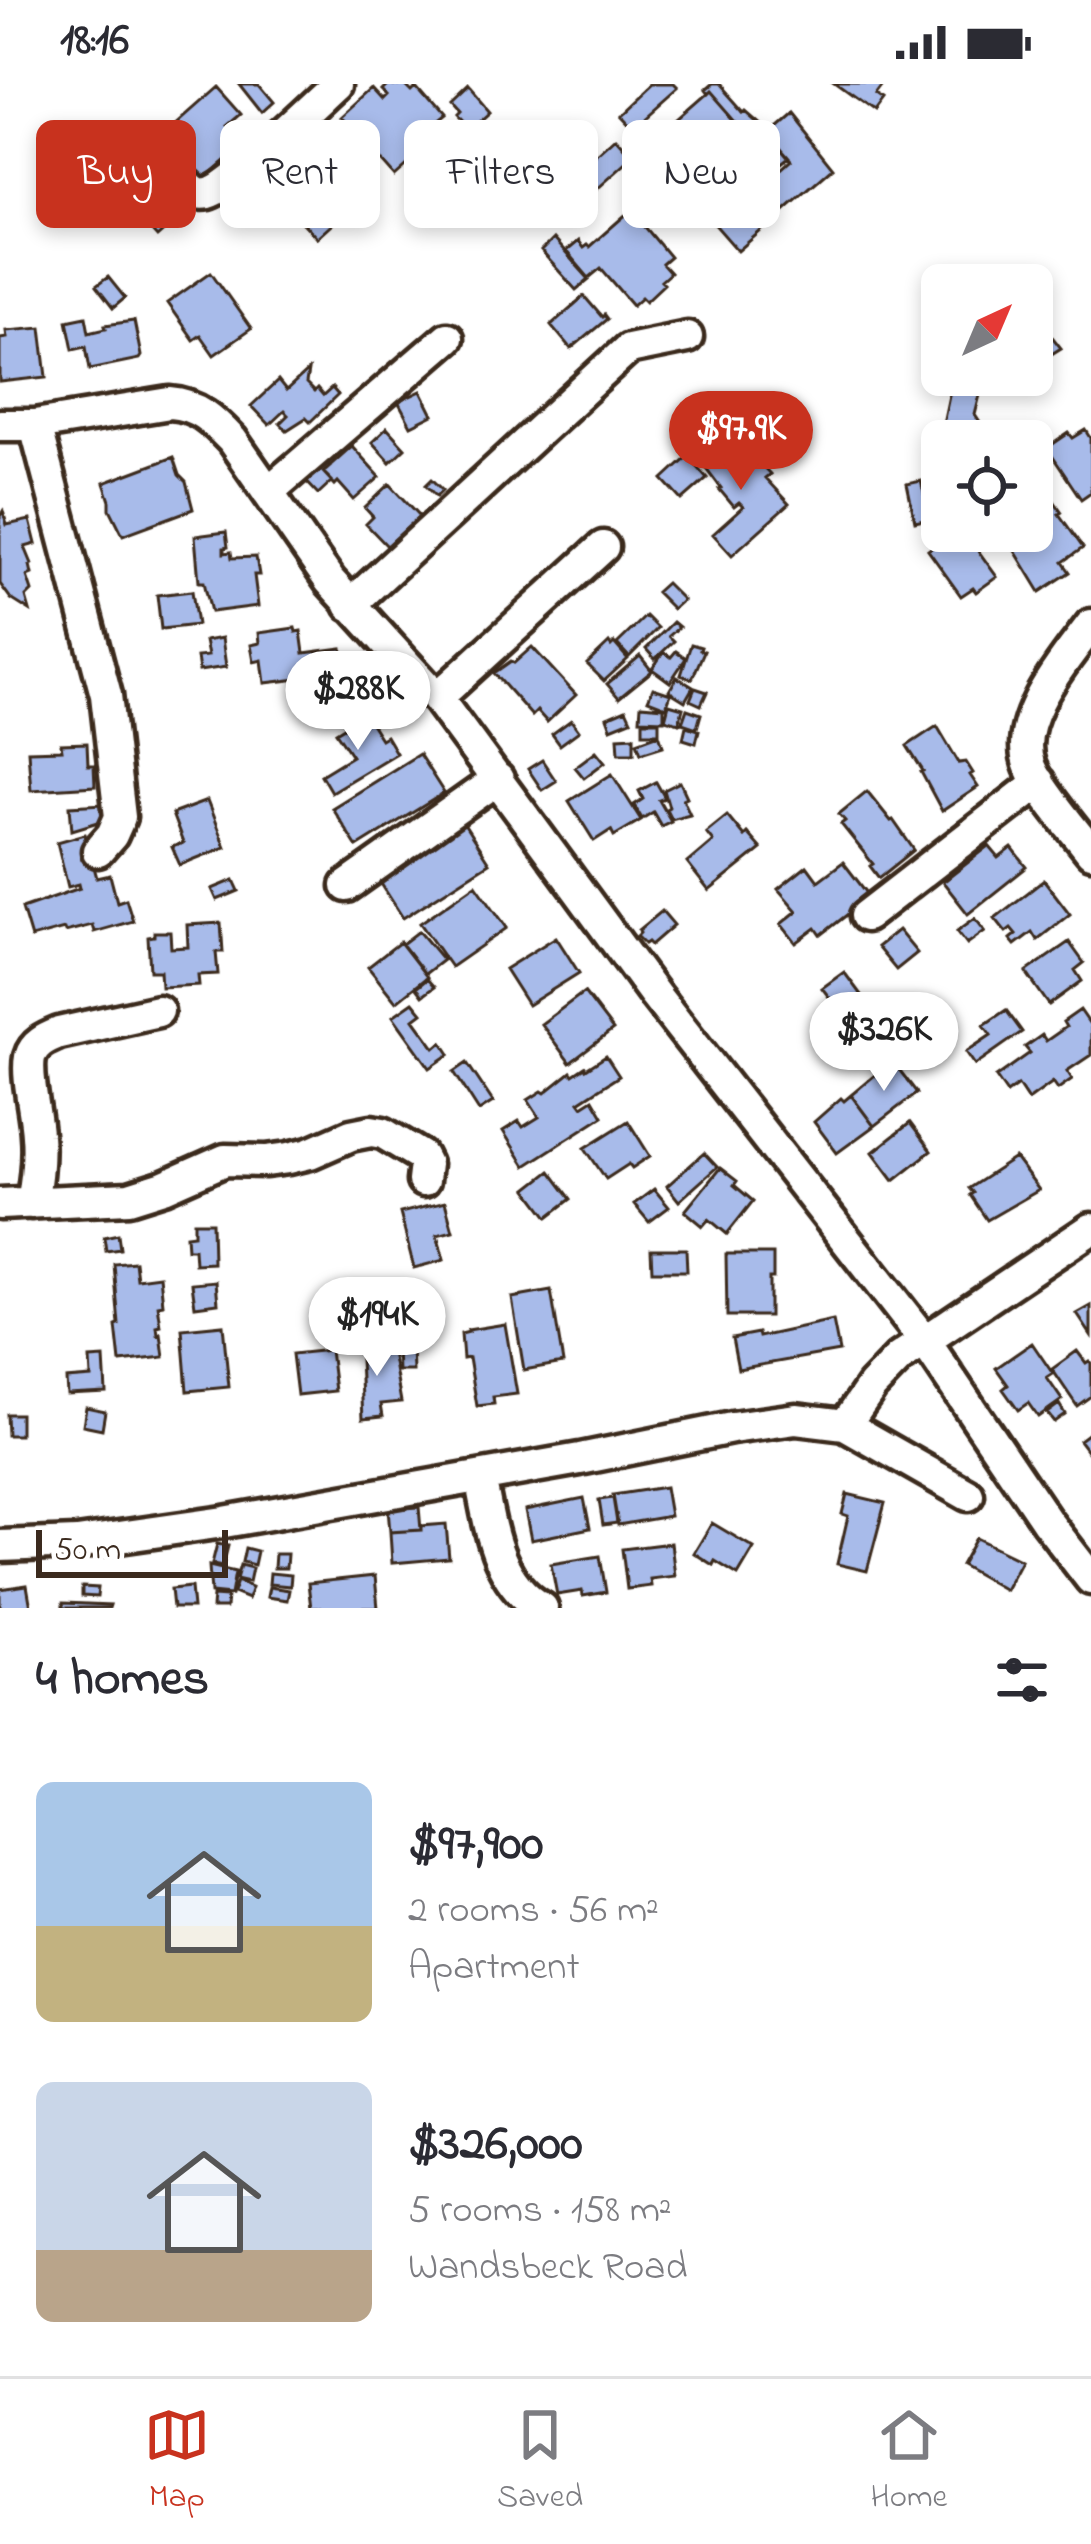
<!DOCTYPE html>
<html lang="en">
<head>
<meta charset="utf-8">
<style>
	:root { --surface:#fff; --page:#f7f7f7; --text:#2b2b33; --muted:#7c7c81; --line:#e1e1e2; --accent:#c8321e }
	body { margin:0; font-family:"Indie Flower",sans-serif; background:var(--page); color:var(--text); height:100vh; display:flex; flex-direction:column; font-size:45px; white-space:nowrap }
	* { box-sizing:border-box; margin:0 }
	p { font-size:39px; color:var(--muted) }
	.icon { flex:none; width:66px; height:66px; fill:none; stroke:currentColor; stroke-width:2; stroke-linecap:round; stroke-linejoin:round }
	.map { position:relative; height:1524px; overflow:hidden }
	.drawer { display:flex; flex-direction:column; background:var(--surface); flex:1 }
	.drawer>* { flex:none }
	.top-card { position:absolute; left:36px; top:36px; width:1020px; height:108px; display:flex; gap:24px }
	.needle { width:78px; rotate:44deg }
	.tools { position:absolute; left:921px; top:180px; display:grid; gap:24px }
	.tools a { display:grid; place-items:center; width:132px; height:132px; border-radius:18px; background:var(--surface); box-shadow:0 6px 18px #0003; font-size:60px }
	.scale { position:absolute; left:36px; bottom:30px; width:192px; box-sizing:border-box; padding-left:12px; border:6px solid #3b2a1e; border-top:0; font-size:33px; line-height:42px; white-space:nowrap; color:#3b2a1e; -webkit-text-stroke:9px #fff; paint-order:stroke }
	.price { position:absolute; translate:-50% -102px; padding:0 27px; border-radius:42px; background:#fff; color:#222; font-size:39px; line-height:78px; filter:drop-shadow(0 3px 6px #0008) }
	.price::after { content:''; position:absolute; left:50%; top:72px; width:36px; height:27px; margin-left:-18px; background:inherit; clip-path:polygon(0 0,100% 0,50% 100%) }
	.price.selected { background:var(--accent); color:#fff }
	ul { padding:0; list-style:none }
	li { display:flex; align-items:center; gap:36px; height:300px; padding:0 36px }
	li span { display:grid; place-items:center; flex:none; width:336px; height:240px; border-radius:18px; color:#555 }
	li>.icon { margin-inline-start:auto }
	span .icon { width:144px; height:144px; fill:#fffc; stroke-width:1 }
	li b { font-size:51px }
	h2 { display:flex; justify-content:space-between; align-items:center; height:144px; padding:0 36px; font-size:51px }
	.pill { padding:0 42px; border-radius:18px; background:var(--surface); box-shadow:0 6px 18px #0003; font-size:42px; line-height:108px }
	.pill.selected { background:var(--accent); color:#fff }
	.status { display:flex; justify-content:space-between; align-items:center; height:84px; padding:0 60px; background:var(--surface); direction:ltr }
	.status svg { height:33px; fill:currentColor }
	.menu { display:flex; justify-content:space-around; align-items:center; height:168px; border-top:3px solid var(--line); background:var(--surface); font-size:33px; color:var(--muted) }
	.menu a { display:grid; justify-items:center; gap:6px }
	.menu .selected { color:var(--accent) }
	.map>svg:first-child { display:block }
</style>
</head>
<body>
<div class="status"><b>18:16</b><svg viewBox="0 0 49 12"><path d="M0 12V9h3v3zM5 12V6h3v6zM10 12V3h3v9zM15 12V0h3v12zM26 1h20v11H26zM47 4h2v5h-2z"/></svg></div>
<div class="map">
<svg width="1091" height="1524" viewBox="0 0 1091 1524">
	<rect width="100%" height="100%" fill="#fff"/>
	<filter id="ink" filterUnits="userSpaceOnUse"><feTurbulence type="fractalNoise" baseFrequency=".00833" numOctaves="2"/><feDisplacementMap in="SourceGraphic" scale="24" xChannelSelector="R" yChannelSelector="G"/><feConvolveMatrix kernelMatrix="1 2 1 2 8 2 1 2 1" color-interpolation-filters="sRGB"/></filter>
	<g filter="url(#ink)">
		<!-- building -->
		<path fill="#a8bbea" stroke="#3b2a1e" stroke-width="3" d="M239 0H259L274 18 262 29Z
			M389 0 399 2 404 0 412 8 416 4 442 34 432 42 449 61 421 86 412 76 394 92 342 33 374 4 385 16 389 12 383 6Z
			M649 0H673L677 4 633 43 619 28Z
			M712 0H719L744 28 746 26 769 46 767 48 789 73 752 102 714 60 739 39 711 7 708 10 705 6Z
			M834 0H885L876 12 883 17 874 29Z
			M216 3 241 31 227 43 243 61 204 95 164 49Z
			M468 5 487 27 466 46 454 33 457 30 450 22Z
			M711 7 739 39 706 68 743 110 776 81 781 85 791 76 767 48 789 29 833 84 738 167 647 63Z
			M564 44 591 74 545 116 531 101 535 97 522 82Z
			M109 45 125 62 128 59 157 97 161 93 187 126 157 153 129 122 135 117 130 112 125 117 113 104 109 108 79 72Z
			M616 54 633 73 596 106 579 87Z
			M298 82 321 106 318 110 340 133 317 154 272 106Z
			M631 126 670 173 662 180 670 189 661 197 664 200 646 217 642 213 633 221 601 184 589 194 566 167 578 157 583 164 587 161 589 163Z
			M553 155 589 195 576 206 541 167Z
			M211 188 251 245 214 271 200 251 193 256 167 219Z
			M108 193 125 214 113 224 96 202Z
			M584 212 602 233 604 231 607 235 571 265 551 241Z
			M1032 227 1061 264 1037 279 1032 274Z
			M86 232 89 248 106 244 105 241 134 237 141 272 139 275 90 285 86 262 73 265 67 236Z
			M41 243 47 293 0 298V254L7 253 6 246Z
			M308 287 306 300 314 308 317 305 323 312 332 304 338 311 310 338 306 334 287 346 280 339 288 331 284 327 269 341 251 322 278 297 286 307Z
			M952 297 982 303 975 331 992 357H942V363L934 349 942 344Z
			M421 307 433 331 411 342 398 318Z
			M387 344 405 364 390 378 372 358Z
			M728 344 740 357 725 371 740 387 755 374 770 390 765 394 789 420 732 471 713 450 743 423 739 419 734 423 719 405 721 404 697 372Z
			M1086 346 1091 354V408L1081 415 1047 364 1069 349 1073 354Z
			M352 362 380 393 354 416 338 398 335 401 323 388Z
			M688 372 707 394 682 416 663 395Z
			M173 373 179 391 186 398 193 425 123 451 110 425V417L104 399Z
			M322 374 330 382 323 388 332 397 318 410 302 393Z
			M432 395 443 406 437 412 426 401Z
			M921 397 927 422 935 420 938 433 915 438 907 400Z
			M390 400 420 432 387 462 366 440 373 433 365 424Z
			M1050 411 1062 428 1059 430 1083 464 1063 478 1070 488 1040 508 1012 462 1019 457 1015 453 1004 461 994 447H1032V423Z
			M3 427 7 441 30 436 36 460 25 463 32 480 30 481 32 490 27 492 32 507 26 513 30 527 11 515 0 500V432Z
			M954 447H964L997 493 976 508 973 504 961 512 928 466Z
			M226 448 228 463 224 464V469L231 468 232 474 256 473 259 491H254L258 522 211 528 204 498H199L195 452Z
			M666 499 683 516 673 525 656 508Z
			M192 507 197 541 161 545 157 511Z
			M646 532 658 544 629 573 617 560Z
			M673 538 679 543 669 552 674 557 655 575 646 565Z
			M295 544 296 548 301 547 304 569 342 564 346 593 299 599V595L265 599 262 576 254 578 251 561 260 559 259 549Z
			M222 554 226 583 199 587 197 573 208 572 205 557Z
			M609 559 611 562 614 559 628 575 604 597 587 580Z
			M691 560 701 563 700 566 704 567 692 595 681 591Z
			M532 563 576 611 547 638 537 627 532 632 494 589 511 577 514 579Z
			M676 567 686 574 670 598 652 585 664 568 671 573Z
			M640 572 652 587 619 614 607 600Z
			M677 593 693 603 685 617 669 607Z
			M653 604 671 610 666 623 648 616Z
			M695 604 707 608 701 621 690 616Z
			M669 620 683 624 679 639 665 635Z
			M641 621 664 623V636L640 635Z
			M626 625 631 636 611 644 607 633Z
			M687 625 701 630 697 644 682 639Z
			M365 630 381 655 386 652 396 669 331 708 321 691 352 672 336 648Z
			M571 636 579 647 560 661 552 650Z
			M643 637H659V649H643Z
			M686 642 699 646 696 659 683 655Z
			M937 642 959 679 966 678 973 689 970 691 978 703 942 727 921 688 923 687 907 662Z
			M659 650 663 662 641 669 637 658Z
			M634 652V669H619L618 653Z
			M87 659 88 681H94L95 702 31 706 28 667 62 666 61 660Z
			M596 667 605 678 584 694 575 683Z
			M419 670 444 709 357 763 332 724Z
			M542 676 556 697 542 706 528 685Z
			M612 690 641 736 614 752 611 746 594 757 569 717Z
			M656 698 665 714 659 716 671 737 661 742 653 728 642 735 634 721 643 715 639 707Z
			M680 698 687 713 683 715 690 730 671 735 666 725 669 723 664 706Z
			M867 707 891 737 893 736 914 766 879 794 870 782 873 780 841 740 845 737 839 730Z
			M207 717 225 763 180 781 172 763 183 759 172 730Z
			M104 720 105 736 72 746 70 722Z
			M727 731 744 752 747 749 761 765 709 807 687 779 713 757 706 748Z
			M464 740 489 779 403 834 378 795Z
			M85 750 97 794 110 791 117 818 126 815 133 837 94 848 92 841 65 848 64 845 31 854 22 824 80 804 79 800 68 803 57 758Z
			M989 762 999 774 1012 764 1027 783 968 830 943 798Z
			M843 778 870 813 821 851 816 844 796 859 781 840 797 827 778 805 807 782 818 797Z
			M234 796 239 807 217 816 212 805Z
			M1044 796 1070 830 1037 856 1032 848 1015 861 1010 855 1016 850 1011 844 1006 848 995 834Z
			M476 800 507 844 451 883 420 839Z
			M662 827 674 841 651 861 648 858 645 860 637 852 640 849 639 846Z
			M975 834 985 847 967 860 957 847Z
			M221 839 223 868H216L218 890 198 891 199 901 161 903 160 887H150L148 853 154 852V848H170L171 864 188 863 187 841Z
			M898 846 917 869 896 886 877 863Z
			M419 847 443 876 425 890 402 860Z
			M556 853 579 889 528 921 505 885Z
			M400 858 427 893 396 918 368 883Z
			M1069 858 1084 879 1075 886 1082 897 1049 921 1026 888Z
			M844 888 864 915 843 931 822 904Z
			M427 895 434 903 422 912 416 904Z
			M584 908 613 946 570 979 541 940Z
			M413 918 422 929 414 935 435 964 442 958 450 970 430 984 393 932Z
			M1006 926 1022 948 975 981 966 968 991 951 984 941Z
			M1080 926 1091 942V971L1067 987 1072 995 1058 1005 1053 998 1028 1016 1018 1001 1007 1009 996 993 1030 969 1025 963 1042 951 1046 957 1066 943 1063 938Z
			M606 972 619 992 579 1018 582 1022 593 1015 603 1032 525 1082 503 1047 519 1037 523 1043 539 1033 528 1016 542 1007 545 1009 571 988 573 991 585 983 586 985Z
			M467 979 493 1018 479 1027 454 988Z
			M894 979 917 1009 874 1042 851 1011 882 985 884 988Z
			M851 1011 874 1042 837 1069 814 1038 841 1014 844 1017Z
			M628 1037 650 1072 632 1084 629 1080 606 1095 585 1064Z
			M910 1039 931 1067 894 1096 873 1068Z
			M704 1069 717 1083 679 1117 667 1102Z
			M1015 1074 1039 1106 987 1136 970 1111 973 1109 969 1104Z
			M720 1084 737 1097 734 1101 753 1117 727 1150 709 1135 703 1142 685 1127Z
			M550 1087 571 1115 548 1133 527 1105Z
			M654 1105 669 1123 649 1138 634 1120Z
			M445 1118 453 1147 437 1151 444 1176 414 1184 400 1129Z
			M194 1138H212L213 1179 195 1180 194 1165H187L186 1151 194 1150Z
			M118 1150 120 1165 106 1167 104 1153Z
			M651 1165H686L687 1187H652Z
			M726 1170H773V1194H769V1232H727Z
			M135 1178 137 1195 160 1192 163 1220 158 1221 161 1242 157 1243 158 1251 161 1250 164 1273 120 1278 116 1242 119 1241 114 1180Z
			M216 1197 218 1219 195 1222 192 1199Z
			M551 1207 563 1279 524 1286 512 1214Z
			M1091 1222V1251L1077 1230Z
			M379 1230H398L399 1249 380 1250Z
			M833 1237 839 1267 738 1285 732 1254 758 1249 759 1253Z
			M505 1240 517 1310 493 1313 494 1320 477 1322 469 1274 463 1275 461 1250 469 1248 468 1246Z
			M223 1241 229 1303 187 1307 182 1245Z
			M373 1254 374 1262 382 1261 383 1269 392 1268 401 1318 381 1320 383 1332 363 1334 359 1256Z
			M1032 1259 1053 1290 1047 1294 1062 1316 1038 1333 1028 1319 1018 1326 1003 1305 1008 1301 996 1284Z
			M397 1265H412L413 1287H398Z
			M330 1266 335 1307 297 1311 292 1270Z
			M1077 1267 1086 1279 1089 1277 1091 1279V1312L1077 1322 1052 1285Z
			M104 1274 106 1308 67 1310 66 1295 91 1293 90 1275Z
			M1059 1320 1065 1330 1054 1338 1047 1329Z
			M86 1323 105 1327 102 1345 83 1341Z
			M6 1330H20V1351H7Z
			M1091 1347V1372L1079 1356Z
			M665 1403 670 1432 618 1441 613 1411Z
			M847 1410 885 1419 867 1487 837 1480 848 1432 842 1430Z
			M584 1414 590 1444 531 1456 525 1426Z
			M613 1414 617 1439 603 1441 599 1416Z
			M419 1423 421 1446 390 1448 388 1425Z
			M712 1439 754 1464 738 1491 715 1477 713 1481 694 1469Z
			M446 1440 449 1474 392 1479 390 1448 421 1446V1442Z
			M976 1454 1021 1476 1005 1506 961 1481Z
			M671 1459 675 1492 650 1495 651 1502 627 1505 622 1465Z
			M217 1460 228 1462 223 1482 212 1480Z
			M245 1464 257 1467 254 1481 242 1478Z
			M275 1470H287L286 1484H274Z
			M600 1472 606 1508 583 1512 582 1507 557 1511 551 1480Z
			M240 1481 252 1484 249 1498 236 1495Z
			M209 1482 235 1488 231 1511 211 1509Z
			M270 1489 291 1491 290 1502 269 1500Z
			M375 1492 378 1524H311L308 1499Z
			M237 1497 252 1503 248 1515 233 1509Z
			M27 1501 31 1524H0V1505Z
			M82 1503 98 1504 97 1513 82 1512Z
			M191 1503 193 1524H173L171 1505Z
			M269 1503 289 1506 287 1516 267 1513Z
			M213 1512 227 1513 226 1524H212Z
			M63 1519 110 1521 109 1524H63Z"/>
		<g fill="none" stroke-linecap="round" stroke-linejoin="round">
			<defs>
				<path id="minor" d="M149 65 191 104C198 109 199 111 208 109 229 105 317 19 338 0
					M0 341H35L170 319C198 321 213 336 232 356L330 497 437 614 655 911 924 1256 1047 1438 1091 1495
					M35 341 106 611 120 733 112 751 98 767
					M268 408 447 254
					M350 521 628 265 687 253
					M1091 541C1065 576 1011 637 1030 683 1039 706 1075 747 1091 768
					M437 614 603 463
					M347 802 498 695
					M866 832 1039 698
					M32 1119C36 1097 39 1074 37 1051 36 1029 26 993 30 973 34 959 47 954 59 949L158 927
					M0 1120 129 1114 164 1103 225 1076 266 1077 289 1074 310 1069 351 1051 371 1047 383 1049 421 1072 425 1080 423 1097
					M845 1341 872 1302 899 1274 1091 1145
					M480 1393C490 1441 495 1497 542 1524
					M0 1462 77 1459 224 1438 580 1375 732 1344 796 1335 845 1341 968 1411"/>
			</defs>
			<!-- minor casing -->
			<use href="#minor" stroke="#3b2a1e" stroke-width="39"/>
			<!-- minor -->
			<use href="#minor" stroke="#fff" stroke-width="30"/>
		</g>
	</g>
</svg>
<div class="tools">
<a><svg class="needle" viewBox="-14 -14 28 28"><path d="M0-13l5 13h-10z" fill="#e53935"/><path d="M0 13l5-13h-10z" fill="#7c7c81"/></svg></a>
<a><svg class="icon" aria-label="locate" viewBox="0 0 24 24"><circle cx="12" cy="12" r="6"/><path d="M12 2v4M12 18v4M2 12h4M18 12h4"/></svg></a>
</div>
<div class="scale">50 m</div>
<b class="price selected" style="left:741px;top:409px">$97.9K</b>
<b class="price" style="left:358px;top:669px">$288K</b>
<b class="price" style="left:884px;top:1010px">$326K</b>
<b class="price" style="left:377px;top:1295px">$194K</b>
<div class="top-card">
<a class="pill selected">Buy</a>
<a class="pill">Rent</a>
<a class="pill">Filters</a>
<a class="pill">New</a>
</div>
</div>
<section class="drawer">
<h2>4 homes<svg class="icon" aria-label="filters" viewBox="0 0 24 24"><path d="M4 7h16M4 17h16"/><circle cx="9" cy="7" r="2"/><circle cx="15" cy="17" r="2"/></svg></h2>
<ul>
<li><span style="background:linear-gradient(#a9c7e8 60%,#c2b280 0)"><svg class="icon" aria-label="home" viewBox="0 0 24 24"><path d="M3 11l9-7 9 7M6 9v11h12V9"/></svg></span><div><b>$97,900</b><p>2 rooms · 56 m²</p><p>Apartment</p></div></li>
<li><span style="background:linear-gradient(#c9d6e8 70%,#b9a48a 0)"><svg class="icon" aria-label="home" viewBox="0 0 24 24"><path d="M3 11l9-7 9 7M6 9v11h12V9"/></svg></span><div><b>$326,000</b><p>5 rooms · 158 m²</p><p>Wandsbeck Road</p></div></li>
</ul>
</section>
<nav class="menu">
<a class="selected"><svg class="icon" aria-label="map" viewBox="0 0 24 24"><path d="M3 6l6-2 6 2 6-2v14l-6 2-6-2-6 2zM9 4v14M15 6v14"/></svg>Map</a>
<a><svg class="icon" aria-label="saved" viewBox="0 0 24 24"><path d="M7 4h10v16l-5-4-5 4z"/></svg>Saved</a>
<a><svg class="icon" aria-label="home" viewBox="0 0 24 24"><path d="M3 11l9-7 9 7M6 9v11h12V9"/></svg>Home</a>
</nav>
</body>
</html>
